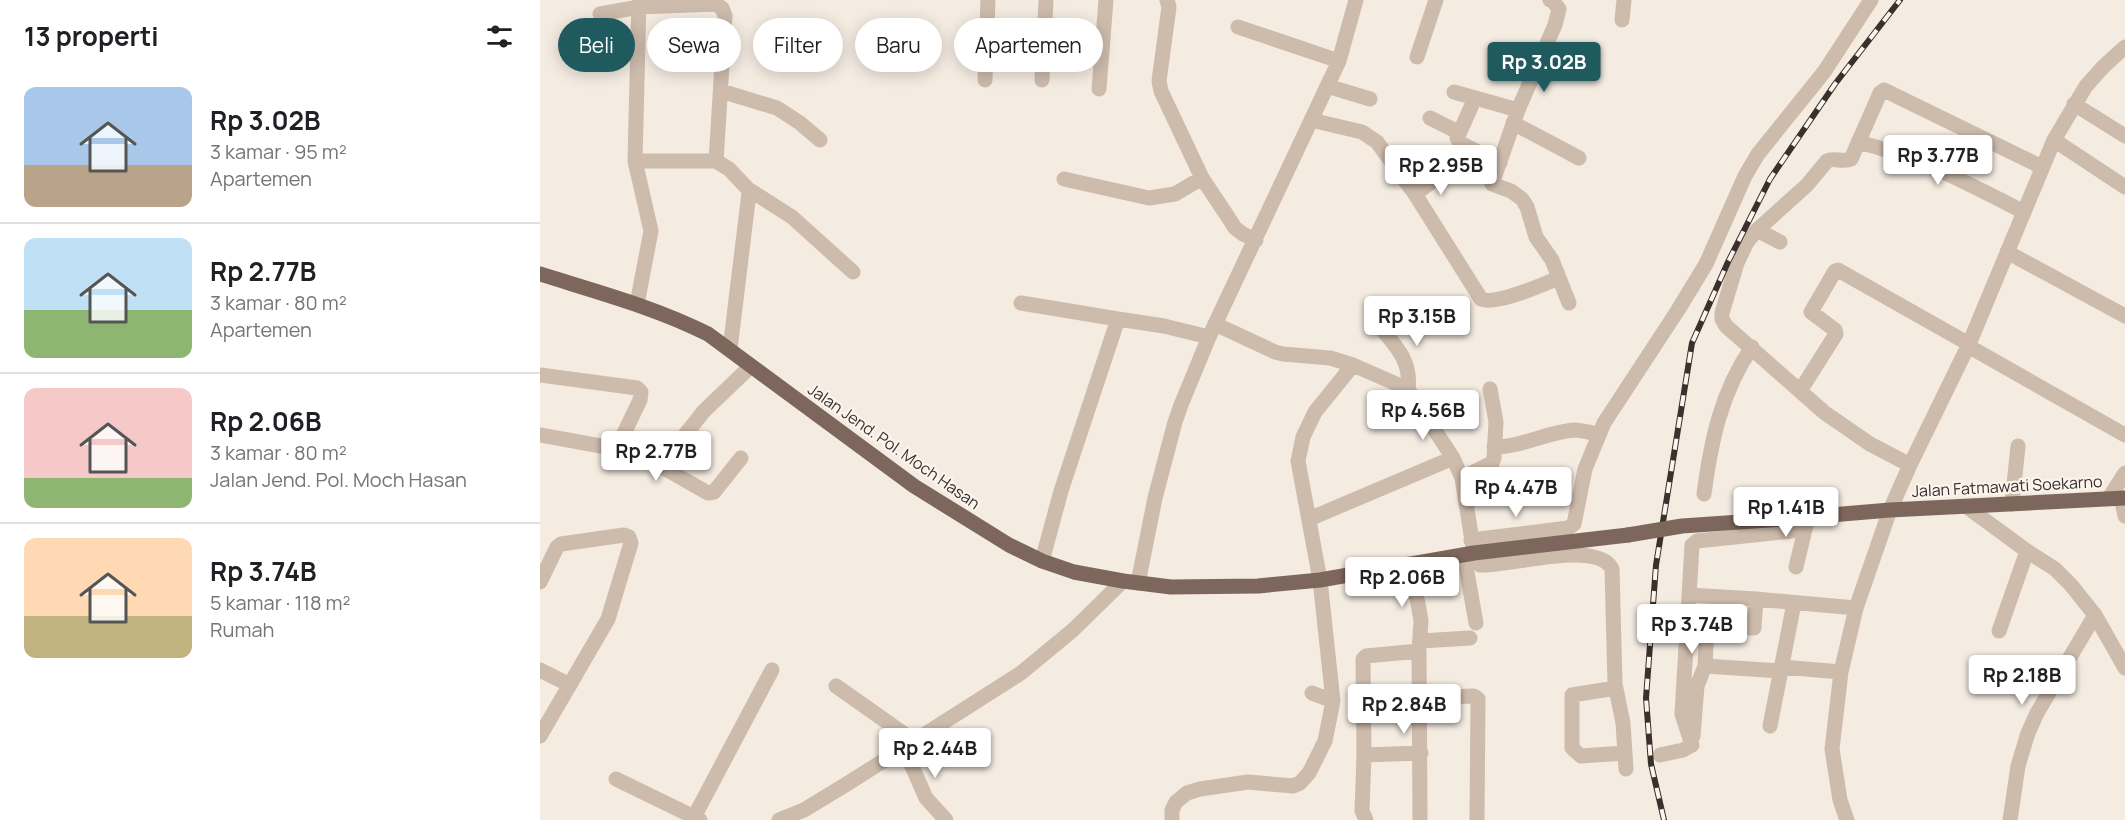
<!DOCTYPE html>
<html lang="id">
<head>
<meta charset="utf-8">
<style>
	:root { --surface:#fff; --page:#f2f2f2; --text:#202124; --muted:#757577; --line:#e0e0e0; --accent:#1f5a5e }
	body { margin:0; font-family:Manrope,sans-serif; background:var(--page); color:var(--text); height:100vh; display:flex; flex-direction:column; font-size:22px; white-space:nowrap }
	* { box-sizing:border-box; margin:0 }
	p { font-size:20px; color:var(--muted) }
	.icon { flex:none; width:33px; height:33px; fill:none; stroke:currentColor; stroke-width:2; stroke-linecap:round; stroke-linejoin:round }
	.map { position:relative; flex:1; overflow:hidden }
	.panel { display:flex; flex-direction:column; background:var(--surface); width:540px }
	.panel>* { flex:none }
	.banner { position:absolute; left:18px; top:18px; width:570px; height:54px; display:flex; gap:12px }
	.price { position:absolute; translate:-50% -51px; padding:0 14px; border-radius:6px; background:#fff; color:#222; font-size:20px; line-height:39px; filter:drop-shadow(0 2px 3px #0008) }
	.price::after { content:''; position:absolute; left:50%; top:36px; width:18px; height:14px; margin-left:-9px; background:inherit; clip-path:polygon(0 0,100% 0,50% 100%) }
	.price.active { background:var(--accent); color:#fff }
	ul { padding:0; list-style:none }
	li { display:flex; align-items:center; gap:18px; height:150px; padding:0 24px }
	li+li { border-top:2px solid var(--line) }
	li span { display:grid; place-items:center; flex:none; width:168px; height:120px; border-radius:12px; color:#555 }
	li>.icon { margin-inline-start:auto }
	span .icon { width:72px; height:72px; fill:#fffc; stroke-width:1 }
	li b { font-size:26px }
	h2 { display:flex; justify-content:space-between; align-items:center; height:72px; padding:0 24px; font-size:26px }
	.chip { padding:0 21px; border-radius:27px; background:var(--surface); box-shadow:0 3px 15px #0003; font-size:21px; line-height:54px }
	.chip.active { background:var(--accent); color:#fff }
	main { display:flex; flex:1; min-height:0 }
	.map>svg:first-child { display:block }
</style>
</head>
<body>
<main>
<section class="panel">
<h2>13 properti<svg class="icon" aria-label="filters" viewBox="0 0 24 24"><path d="M4 7h16M4 17h16"/><circle cx="9" cy="7" r="2"/><circle cx="15" cy="17" r="2"/></svg></h2>
<ul>
<li><span style="background:linear-gradient(#a9c7e8 65%,#b9a48a 0)"><svg class="icon" aria-label="home" viewBox="0 0 24 24"><path d="M3 11l9-7 9 7M6 9v11h12V9"/></svg></span><div><b>Rp 3.02B</b><p>3 kamar · 95 m²</p><p>Apartemen</p></div></li>
<li><span style="background:linear-gradient(#bfe0f5 60%,#8fb573 0)"><svg class="icon" aria-label="home" viewBox="0 0 24 24"><path d="M3 11l9-7 9 7M6 9v11h12V9"/></svg></span><div><b>Rp 2.77B</b><p>3 kamar · 80 m²</p><p>Apartemen</p></div></li>
<li><span style="background:linear-gradient(#f6c9c9 75%,#8fb573 0)"><svg class="icon" aria-label="home" viewBox="0 0 24 24"><path d="M3 11l9-7 9 7M6 9v11h12V9"/></svg></span><div><b>Rp 2.06B</b><p>3 kamar · 80 m²</p><p>Jalan Jend. Pol. Moch Hasan</p></div></li>
<li><span style="background:linear-gradient(#ffd9b3 65%,#c2b280 0)"><svg class="icon" aria-label="home" viewBox="0 0 24 24"><path d="M3 11l9-7 9 7M6 9v11h12V9"/></svg></span><div><b>Rp 3.74B</b><p>5 kamar · 118 m²</p><p>Rumah</p></div></li>
</ul>
</section>
<div class="map">
<svg width="1585" height="820" viewBox="0 0 1585 820">
	<rect width="100%" height="100%" fill="#f4ebe1"/>
	<g fill="none" stroke-linecap="round" stroke-linejoin="round">
		<!-- minor -->
		<path stroke="#cdbbac" stroke-width="15" d="M627 0 629 7 619 81 621 91 662 178 686 214 695 228 703 234 716 240
			M1010 0 1013 1 1019 9 1015 25 978 110 952 184 971 191 982 199 987 207 996 237 1012 260 1029 303
			M60 14 99 7 175 4 182 8 185 16 176 161
			M1082 20 1084 0
			M698 27 799 61
			M877 57 896 0
			M445 80 448 0
			M502 80 506 0
			M787 86 830 99
			M559 89 566 0
			M181 91 237 108 260 123 280 140
			M914 92 978 110
			M1534 104 1585 136
			M890 118 916 131 919 134 917 138 920 143 960 163
			M771 120 822 132 837 142 875 194 941 299C955 306 1004 284 1019 278
			M973 123 1039 158
			M919 134 935 98
			M1514 140 1585 187
			M1318 142C1379 157 1429 184 1484 212
			M95 161H176L189 169 208 189 209 193 190 349
			M524 179 609 198 635 194 662 178
			M208 189 252 217 313 272
			M875 194 907 171
			M1217 230 1240 242
			M1467 252 1585 316
			M481 303 578 319
			M97 304 111 231 95 161 99 0
			M835 321C853 343 872 359 868 389
			M675 324 735 352 743 354 790 358 813 365 868 389 913 458 922 478 934 553 940 565C968 567 1057 539 1072 569L1075 684 1083 723 1086 769
			M1428 346 1585 435
			M0 375 97 388 101 392 100 400 77 448
			M1260 391 1296 334 1295 330 1271 312 1295 271 1298 270 1429 344
			M0 435 88 451 108 459 168 493 174 492 201 458
			M954 447C982 447 1007 432 1034 430 1042 430 1051 433 1058 434
			M1370 465 1330 444 1285 413 1186 326 1182 319V313L1197 263 1207 242 1217 230 1267 185 1287 161C1294 157 1303 163 1311 159L1340 93 1344 90 1502 167
			M120 466 164 411 211 366
			M922 478 952 463 954 458 956 422 950 389
			M1164 494C1171 441 1181 392 1212 347
			M1581 497 1585 516
			M1569 498 1585 473
			M1472 504 1478 446
			M1427 507 1487 551 1515 569 1531 585 1555 615 1585 668
			M769 519 913 458
			M931 540 1028 528 1034 524 1045 469 1064 423 1138 310 1166 264 1205 176 1218 154 1284 72 1331 0
			M924 555 936 623
			M502 561 521 491 578 319 624 326 669 337
			M868 564 878 603 881 621 879 651 880 820
			M1256 567 1268 517
			M0 582 17 547 21 544 84 535 89 537 91 543 68 619 0 736
			M598 583 615 498 635 422 641 405 669 337 799 61 816 0
			M1216 599 1316 608
			M1148 626 1214 628 1216 599 1149 595
			M1459 631 1487 551
			M880 641 930 638
			M1165 666 1167 627
			M1242 667 1301 672
			M0 670 30 685
			M296 686 374 741
			M1076 688 1032 695V748L1041 756 1085 753
			M772 693 793 701
			M880 698 934 696 938 699 937 820
			M1230 726 1254 603
			M1153 736 1157 686 1165 666 1241 671
			M1152 745 1142 714 1152 545 1157 541 1252 531 1255 528 1257 518
			M364 748 386 798 406 820
			M824 755 881 753
			M1120 755 1143 750 1152 745
			M76 779 154 817
			M160 820 154 817 232 670
			M239 820 264 810 310 782 481 673 533 630 583 581
			M632 820V810L636 802 647 793 660 789 708 782 753 786 760 783 769 773 785 741 793 701 780 580 758 461 763 437 775 412 813 365
			M826 820 822 811 824 755 823 659 826 656 879 651
			M1307 820 1300 800 1292 749 1301 672 1316 608 1350 510 1370 465 1429 344 1514 140 1546 86 1564 66 1585 47
			M1470 820 1478 766 1488 733 1497 713 1555 615"/>
		<!-- major -->
		<path stroke="#7d675c" stroke-width="15" d="M0 274C57 292 114 307 168 334L374 486 469 545 502 561 534 572 583 581 631 587 718 586 780 580 934 553 1088 535
			M1243 519 1350 510 1585 498"/>
		<defs>
			<path id="rail" d="M1124 820 1111 764 1106 698 1116 565 1152 343 1188 262 1230 179 1295 84 1360 0"/>
		</defs>
		<!-- rail casing -->
		<use href="#rail" stroke="#3b302b" stroke-width="6"/>
		<!-- rail -->
		<use href="#rail" stroke="#fbf5ee" stroke-width="4" stroke-dasharray="11" stroke-linecap="butt"/>
		<!-- major-bridge -->
		<path stroke="#7d675c" stroke-width="15" d="M1088 535 1142 526 1243 519"/>
	</g>
	<g text-anchor="middle" stroke-width="4.5" stroke-linejoin="round" paint-order="stroke">
		<!-- street labels -->
		<g font-size="16" fill="#3b302b" stroke="#fbf5ee">
			<text transform="translate(354 446) rotate(35)" y="6">Jalan Jend. Pol. Moch Hasan</text>
			<text transform="translate(1467 486) rotate(-3)" y="6">Jalan Fatmawati Soekarno</text>
		</g>
	</g>
</svg>
<b class="price active" style="left:1004px;top:93px">Rp 3.02B</b>
<b class="price" style="left:1398px;top:186px">Rp 3.77B</b>
<b class="price" style="left:901px;top:196px">Rp 2.95B</b>
<b class="price" style="left:877px;top:347px">Rp 3.15B</b>
<b class="price" style="left:883px;top:441px">Rp 4.56B</b>
<b class="price" style="left:116px;top:482px">Rp 2.77B</b>
<b class="price" style="left:976px;top:518px">Rp 4.47B</b>
<b class="price" style="left:1246px;top:538px">Rp 1.41B</b>
<b class="price" style="left:862px;top:608px">Rp 2.06B</b>
<b class="price" style="left:1152px;top:655px">Rp 3.74B</b>
<b class="price" style="left:1482px;top:706px">Rp 2.18B</b>
<b class="price" style="left:864px;top:735px">Rp 2.84B</b>
<b class="price" style="left:395px;top:779px">Rp 2.44B</b>
<div class="banner">
<a class="chip active">Beli</a>
<a class="chip">Sewa</a>
<a class="chip">Filter</a>
<a class="chip">Baru</a>
<a class="chip">Apartemen</a>
</div>
</div>
</main>
</body>
</html>
